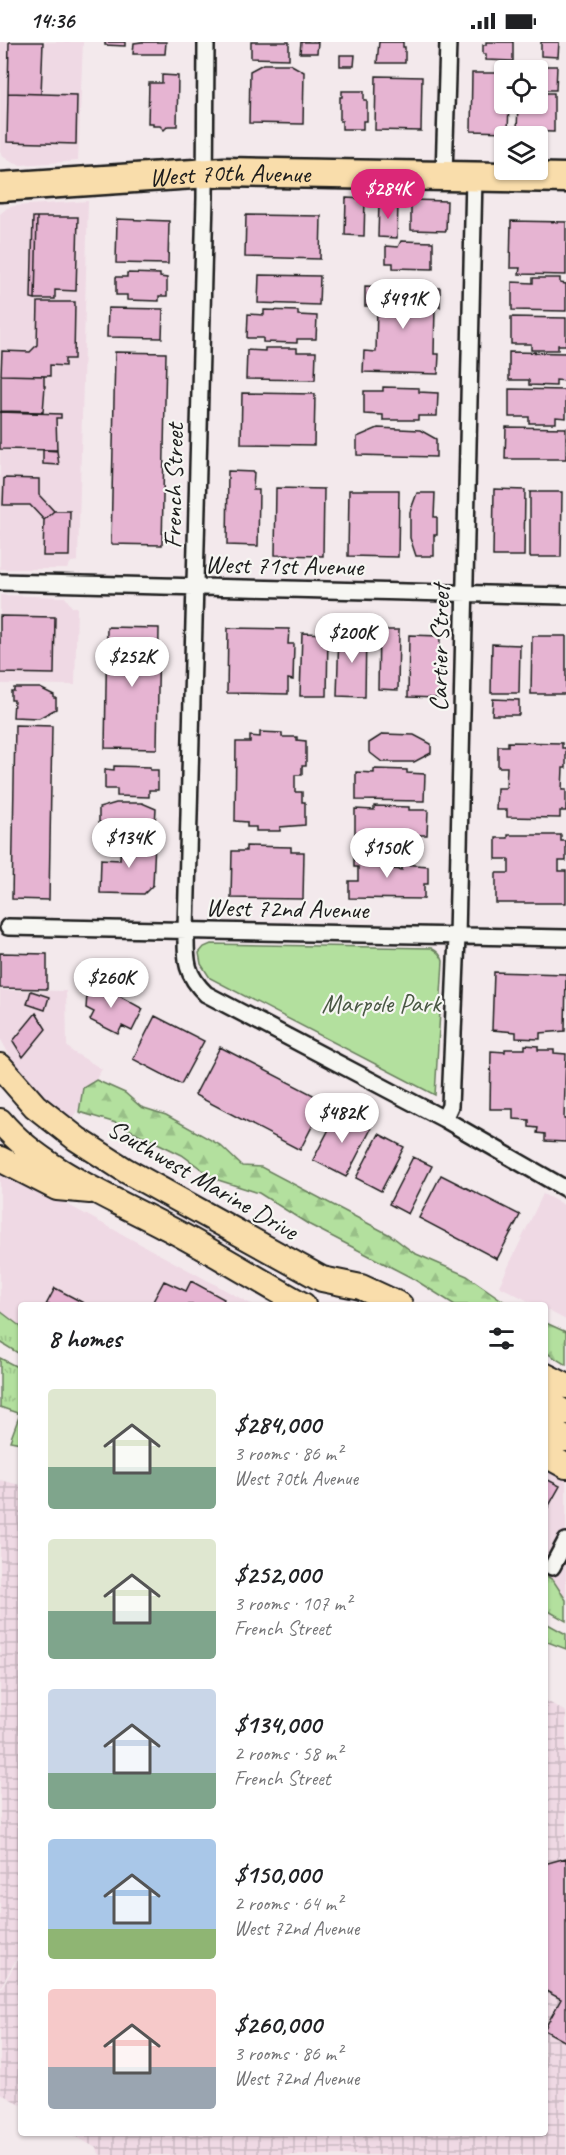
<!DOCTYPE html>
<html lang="en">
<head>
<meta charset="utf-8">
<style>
	:root { --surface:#fff; --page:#f2f2f2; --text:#202124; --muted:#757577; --accent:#db2777 }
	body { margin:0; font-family:Caveat,sans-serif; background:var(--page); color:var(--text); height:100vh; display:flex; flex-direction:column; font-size:22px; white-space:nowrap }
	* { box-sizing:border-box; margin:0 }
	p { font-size:20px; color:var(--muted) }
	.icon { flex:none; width:33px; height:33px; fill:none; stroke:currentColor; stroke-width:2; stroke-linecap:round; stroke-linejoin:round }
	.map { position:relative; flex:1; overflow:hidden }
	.panel { position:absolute; left:18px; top:1260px; width:530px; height:834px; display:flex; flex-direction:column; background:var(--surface); border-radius:6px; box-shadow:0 2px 4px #0004 }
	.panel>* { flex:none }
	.buttons { position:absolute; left:494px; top:18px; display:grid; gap:12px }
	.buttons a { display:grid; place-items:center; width:54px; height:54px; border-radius:6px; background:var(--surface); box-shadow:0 2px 4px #0004; font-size:30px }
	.price { position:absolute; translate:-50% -51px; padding:0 14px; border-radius:21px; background:#fff; color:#222; font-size:20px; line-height:39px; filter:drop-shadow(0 2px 3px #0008) }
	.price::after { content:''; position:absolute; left:50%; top:36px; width:18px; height:14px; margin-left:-9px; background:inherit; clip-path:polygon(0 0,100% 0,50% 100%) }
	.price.active { background:var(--accent); color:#fff }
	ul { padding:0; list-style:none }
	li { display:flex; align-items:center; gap:18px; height:150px; padding:0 30px }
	li span { display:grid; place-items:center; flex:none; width:168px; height:120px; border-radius:6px; color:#555 }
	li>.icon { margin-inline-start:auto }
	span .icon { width:72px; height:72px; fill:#fffc; stroke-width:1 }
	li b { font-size:26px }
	h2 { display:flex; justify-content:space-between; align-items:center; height:72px; padding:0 30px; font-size:26px }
	.status { display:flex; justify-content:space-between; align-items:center; height:42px; padding:0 30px; background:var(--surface); direction:ltr }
	.status svg { height:16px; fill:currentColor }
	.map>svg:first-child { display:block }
</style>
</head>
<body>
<div class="status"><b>14:36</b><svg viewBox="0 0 49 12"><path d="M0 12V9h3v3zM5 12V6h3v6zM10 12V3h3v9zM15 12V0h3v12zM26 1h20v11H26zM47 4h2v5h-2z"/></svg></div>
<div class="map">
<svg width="566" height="2113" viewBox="0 0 566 2113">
	<defs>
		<pattern id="industrial-grid" width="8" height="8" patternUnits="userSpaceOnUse" patternTransform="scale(1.5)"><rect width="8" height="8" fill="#efd9e4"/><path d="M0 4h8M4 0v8" fill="none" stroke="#ccbac3"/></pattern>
		<pattern id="grass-tufts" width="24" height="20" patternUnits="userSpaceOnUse" patternTransform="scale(1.5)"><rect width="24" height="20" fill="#b3e09e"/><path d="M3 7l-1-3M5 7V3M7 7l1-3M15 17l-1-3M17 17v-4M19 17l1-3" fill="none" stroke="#99c088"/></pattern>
		<pattern id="forest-firs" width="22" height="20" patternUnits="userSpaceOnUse" patternTransform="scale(1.5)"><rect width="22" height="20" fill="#b3e09e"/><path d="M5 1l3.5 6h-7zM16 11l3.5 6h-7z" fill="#99c088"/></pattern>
	</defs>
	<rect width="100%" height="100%" fill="#f3e9ec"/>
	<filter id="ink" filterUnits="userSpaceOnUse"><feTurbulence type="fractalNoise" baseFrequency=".0167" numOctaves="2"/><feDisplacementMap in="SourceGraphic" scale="12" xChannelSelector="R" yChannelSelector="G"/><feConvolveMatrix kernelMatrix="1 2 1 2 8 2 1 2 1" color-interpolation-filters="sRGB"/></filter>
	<g filter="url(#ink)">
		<!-- built -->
		<path fill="#efd9e4" d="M0 0H83L78 119 21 123 13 121 2 114 0 109Z
			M88 159 78 519 71 520 67 527H0V172L7 166 14 164Z
			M0 553 65 555 72 565H77L75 643 0 642Z
			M0 948 66 949 67 1004 73 1010 102 1027 72 1077 35 1046 15 1023 0 996Z
			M0 1126 253 1263H21V1284L0 1269Z
			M543 1152 566 1164V1278L545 1267 544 1263H536L499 1244Z
			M544 1422 566 1434V1562L545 1549Z"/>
		<!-- industrial -->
		<path fill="url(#industrial-grid)" d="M0 1438 21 1443V1909L0 1946Z
			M545 1658 566 1670V2113H100L96 2106 70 2091H544Z
			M21 1912V2063L0 2051V1949Z"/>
		<!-- grass -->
		<path fill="url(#grass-tufts)" stroke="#687e5d" stroke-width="1.5" d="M0 1269 21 1285V1313L0 1300Z
			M0 1316 21 1327V1401L10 1399 20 1372 0 1365Z
			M545 1533 553 1538 566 1558V1579L545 1567Z
			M544 1580 566 1592V1607L545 1599Z"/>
		<!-- forest -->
		<path fill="url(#forest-firs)" stroke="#687e5d" stroke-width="1.5" d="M96 1038 125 1051 141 1065 166 1073 220 1103 242 1124 261 1125 390 1193 414 1211 467 1234 509 1263H455L412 1236 308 1182 259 1151 215 1137 182 1113 116 1081 79 1070 83 1046Z
			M544 1280 566 1290V1323L545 1310Z"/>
		<!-- park -->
		<path fill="#b3e09e" stroke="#687e5d" stroke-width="1.5" d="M211 902 431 906C437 909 441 912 443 919L435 1053 210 936 201 922 199 911 204 905Z"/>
		<!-- building -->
		<path fill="#e6b4d2" stroke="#1c1c1c" stroke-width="1.5" d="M9 0H43L41 52 8 51Z
			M105 0H125V4L105 3Z
			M142 0H166L165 12H133L134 1Z
			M251 0H289V17L251 16Z
			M301 0H318L317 11H300Z
			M379 0H403V5H405V21H377Z
			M486 0H513V19L486 18V12H483V3H486Z
			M541 0H559L558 15 541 14Z
			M340 13H355L354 24H340Z
			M263 22H290L304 30 303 82 249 81 250 29Z
			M541 24H557L556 48H540Z
			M472 31H504V62H509L508 90 471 89Z
			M162 33 178 34 177 84H168L164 88 160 84H153V81H148L149 41H162Z
			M376 34 422 35 421 89 375 88Z
			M342 49H364V58H367V79H363V87H342V79H340V55H342Z
			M8 51 77 53 76 102 7 100Z
			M537 51H554V90L517 89 518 62H537Z
			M346 156 365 157 364 194 345 193Z
			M411 158 447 159 446 189 411 188Z
			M379 161H398L397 196 378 195Z
			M246 173 321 174 320 217 245 215Z
			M33 175H37L35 257 31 256Z
			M37 175H78L76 249 55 248V257H35Z
			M117 177 169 179 168 222 116 221Z
			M511 179 566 180V233L519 232 520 226H510Z
			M401 199 433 200V227L393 226V221H386V204L398 205Z
			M127 231 160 232V235L167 236V254H159V259L127 258V253H116V235H127Z
			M259 233 320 234 319 263 258 261Z
			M533 236H560V241L566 242V269L512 268V240L533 241Z
			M365 244 440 246V265L435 264 434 312H439L438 332 363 330 364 309 376 310 377 264H365Z
			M38 260H75L74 317H65V324L50 323V334L1 333 2 309 30 310 37 303Z
			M108 266 163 267 162 296 107 295Z
			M264 268 298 269V273L317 274 316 297H297V301L263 300V296H247L248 272 264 273Z
			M511 275 566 276V303H558V308H531V302H511Z
			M265 306H297V310H316L315 338 246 337 247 308 265 309Z
			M115 310 166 311 162 503 111 502Z
			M509 310 566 311V339L556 338V344L529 343V338H509Z
			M1 333 44 334V344H45L43 370 1 369Z
			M383 345 419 346V350L438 351 437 374H418V378H383V373L364 372V349H383Z
			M509 347 566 348V376L556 375V381H529V375H509Z
			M242 351 315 352 314 403 241 402Z
			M0 370 61 372V376H56L57 408 0 407Z
			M506 385 566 386V417H505Z
			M378 386 420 388 436 397V415L357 413V395Z
			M43 408 57 409 59 423 43 422Z
			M228 429 254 430 253 448H259L258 504 227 503Z
			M4 436 39 437V453L54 469 44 478 30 463H3Z
			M276 446 324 447 323 514 275 513Z
			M494 447 525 448 524 514H493Z
			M349 448H399L398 515 348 514Z
			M530 450H562L561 515H530Z
			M417 451H435L434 475H437V493H434V514H416L410 496V470Z
			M54 469H70L69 514H43L44 478Z
			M0 574 55 575 54 632 0 631Z
			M107 585 159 586 157 707 105 706Z
			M228 586 289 587 288 602H294L293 638 288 637V652L227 651Z
			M379 588H399L398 648 378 647Z
			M339 589 366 590 365 655 337 654Z
			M302 591 328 592 327 654H300Z
			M409 593 440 594 439 656 408 655Z
			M532 594H566V652H531Z
			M492 602 520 603 519 651H491Z
			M14 646H40L54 653V656H56V667L39 676 13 675 14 658H11V649H14Z
			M493 657 519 658V673H492Z
			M15 683 52 684 49 858 12 857Z
			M260 690 282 691V695H297V698L306 699V724H302V733H295V750H302V760H305V783L280 785V789H256V785H247V780L235 779 236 700H250V694L260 695Z
			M383 692 414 693 431 702V711L414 720H382L369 710V701Z
			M508 700 562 701V706H566V726H563L562 748H566V769H560V776L507 775V768H496L497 746H506L507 725H498V704H508Z
			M114 724 150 725V728H158V748H149V755L117 754V747H105V727L114 728Z
			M374 727 407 728V731L425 732 424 759 356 758V730L374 731Z
			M116 761H142L156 767 155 781 142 787H115L99 780V766Z
			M374 764 409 765V768H428L427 793H408V796L374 795V792H355V767L374 768Z
			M508 793H561V799H566V819H559V829H566V861H496V831H509V817H496V796H508Z
			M121 797 155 799 153 843 144 852 100 851 101 817 120 818Z
			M246 804 291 805V810H304L303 857 231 856 232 809H246Z
			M354 813 393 814V827L402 828V822L428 824V842H424V857L349 856V839H358V825H354Z
			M0 911 47 912V947L0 946Z
			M494 930 566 932 565 989 540 991V997L516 996V990L492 988Z
			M94 940 143 967 132 989 122 984 118 992 90 978 94 970 86 966 88 941Z
			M31 949 49 955 45 968 27 962Z
			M36 971 46 987 23 1015 13 999Z
			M155 974 204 999 181 1042 133 1017Z
			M525 1003 538 1004V1008H554V1011L566 1012 564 1077H566V1100L545 1099V1092L537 1091 538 1086 529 1085V1078L513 1077V1067H490L491 1009 505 1010V1007H525Z
			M220 1005 325 1059 300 1108 195 1053Z
			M338 1070 371 1087 346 1135 313 1118Z
			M379 1092 404 1105 381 1149 356 1136Z
			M413 1115 432 1124 408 1172 389 1162Z
			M441 1133 520 1173 497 1217 419 1176Z
			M164 1239 186 1249 191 1239 224 1257 221 1263H151Z
			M55 1246 76 1257 87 1263H46Z
			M544 1436 560 1444 547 1467 544 1466Z
			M566 1816V2000L544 1988 561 1957 544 1948V1822Z"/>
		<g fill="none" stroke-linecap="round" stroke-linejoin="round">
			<defs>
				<path id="street" d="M206 0 205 156 186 888C186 916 184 931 206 952L444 1077 566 1147
					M444 133 448 0
					M0 540 566 554
					M8 885 566 896
					M444 1077 450 1064 457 895 474 134
					M552 1525 566 1499"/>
				<path id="primary" d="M0 1024 35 1064 77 1097 125 1128 322 1237 361 1245 400 1263
					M0 1079C41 1128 112 1156 168 1186 214 1210 258 1238 303 1263
					M0 1117 57 1146 90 1149
					M544 1333 566 1344
					M544 1359 566 1371
					M544 1385 566 1397
					M544 1412 566 1424"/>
				<g id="highway">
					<path id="s1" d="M0 145 224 130 566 136"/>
				</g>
			</defs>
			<!-- street casing -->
			<use href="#street" stroke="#1c1c1c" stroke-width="20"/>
			<!-- primary casing -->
			<use href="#primary" stroke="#1c1c1c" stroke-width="28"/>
			<!-- highway casing -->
			<use href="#highway" stroke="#1c1c1c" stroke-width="33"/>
			<!-- street -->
			<use href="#street" stroke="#f6f6f2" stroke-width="15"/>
			<!-- primary -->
			<use href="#primary" stroke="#f9ddab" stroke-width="24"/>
			<!-- highway -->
			<use href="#highway" stroke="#f9ddab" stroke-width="28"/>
		</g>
	</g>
	<g text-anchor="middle" stroke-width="4.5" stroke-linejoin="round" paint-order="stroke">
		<!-- street labels -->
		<g font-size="26" fill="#1c1c1c" stroke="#f6f6f2">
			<text dy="9" stroke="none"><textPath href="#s1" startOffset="230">West 70th Avenue</textPath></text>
			<text transform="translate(173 444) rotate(-89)" y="9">French Street</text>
			<text transform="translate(284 523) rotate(1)" y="9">West 71st Avenue</text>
			<text transform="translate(439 606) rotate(-89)" y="9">Cartier Street</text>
			<text transform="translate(287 866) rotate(1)" y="9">West 72nd Avenue</text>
			<text transform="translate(203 1137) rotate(30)" y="9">Southwest Marine Drive</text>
		</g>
		<!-- park labels -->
		<g font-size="26" fill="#495743" stroke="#f6f6f2">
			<text x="381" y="970">Marpole Park</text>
		</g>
	</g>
</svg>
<div class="buttons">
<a><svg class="icon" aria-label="locate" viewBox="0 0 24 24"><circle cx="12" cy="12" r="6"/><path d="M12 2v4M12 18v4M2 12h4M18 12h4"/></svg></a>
<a><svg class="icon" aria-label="layers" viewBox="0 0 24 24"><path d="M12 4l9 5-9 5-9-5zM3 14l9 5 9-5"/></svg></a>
</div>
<b class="price active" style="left:388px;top:178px">$284K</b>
<b class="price" style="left:403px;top:288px">$491K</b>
<b class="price" style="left:352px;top:622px">$200K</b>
<b class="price" style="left:132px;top:646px">$252K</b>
<b class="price" style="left:129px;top:827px">$134K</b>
<b class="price" style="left:387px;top:837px">$150K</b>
<b class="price" style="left:111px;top:967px">$260K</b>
<b class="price" style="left:342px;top:1102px">$482K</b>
<section class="panel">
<h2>8 homes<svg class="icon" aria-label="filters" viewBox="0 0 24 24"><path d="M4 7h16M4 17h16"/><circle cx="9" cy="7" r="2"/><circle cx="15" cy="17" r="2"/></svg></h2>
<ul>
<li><span style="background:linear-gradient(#dfe7d0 65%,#7fa58c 0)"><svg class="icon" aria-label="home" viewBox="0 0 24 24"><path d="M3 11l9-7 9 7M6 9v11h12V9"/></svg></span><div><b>$284,000</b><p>3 rooms · 86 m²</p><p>West 70th Avenue</p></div></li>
<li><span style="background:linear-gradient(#dfe7d0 60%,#7fa58c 0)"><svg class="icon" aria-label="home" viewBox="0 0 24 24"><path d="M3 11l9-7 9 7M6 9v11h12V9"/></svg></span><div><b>$252,000</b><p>3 rooms · 107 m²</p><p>French Street</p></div></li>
<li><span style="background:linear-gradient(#c9d6e8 70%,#7fa58c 0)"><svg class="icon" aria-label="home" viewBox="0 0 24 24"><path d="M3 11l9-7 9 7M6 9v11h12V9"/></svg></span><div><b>$134,000</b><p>2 rooms · 58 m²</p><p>French Street</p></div></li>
<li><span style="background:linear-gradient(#a9c7e8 75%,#8fb573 0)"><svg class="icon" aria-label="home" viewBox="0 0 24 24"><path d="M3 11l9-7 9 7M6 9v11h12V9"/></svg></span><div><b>$150,000</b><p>2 rooms · 64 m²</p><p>West 72nd Avenue</p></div></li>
<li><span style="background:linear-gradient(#f6c9c9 65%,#9aa5b1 0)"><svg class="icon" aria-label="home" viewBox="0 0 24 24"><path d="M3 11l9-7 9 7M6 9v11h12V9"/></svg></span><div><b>$260,000</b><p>3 rooms · 86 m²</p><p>West 72nd Avenue</p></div></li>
</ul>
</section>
</div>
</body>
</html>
